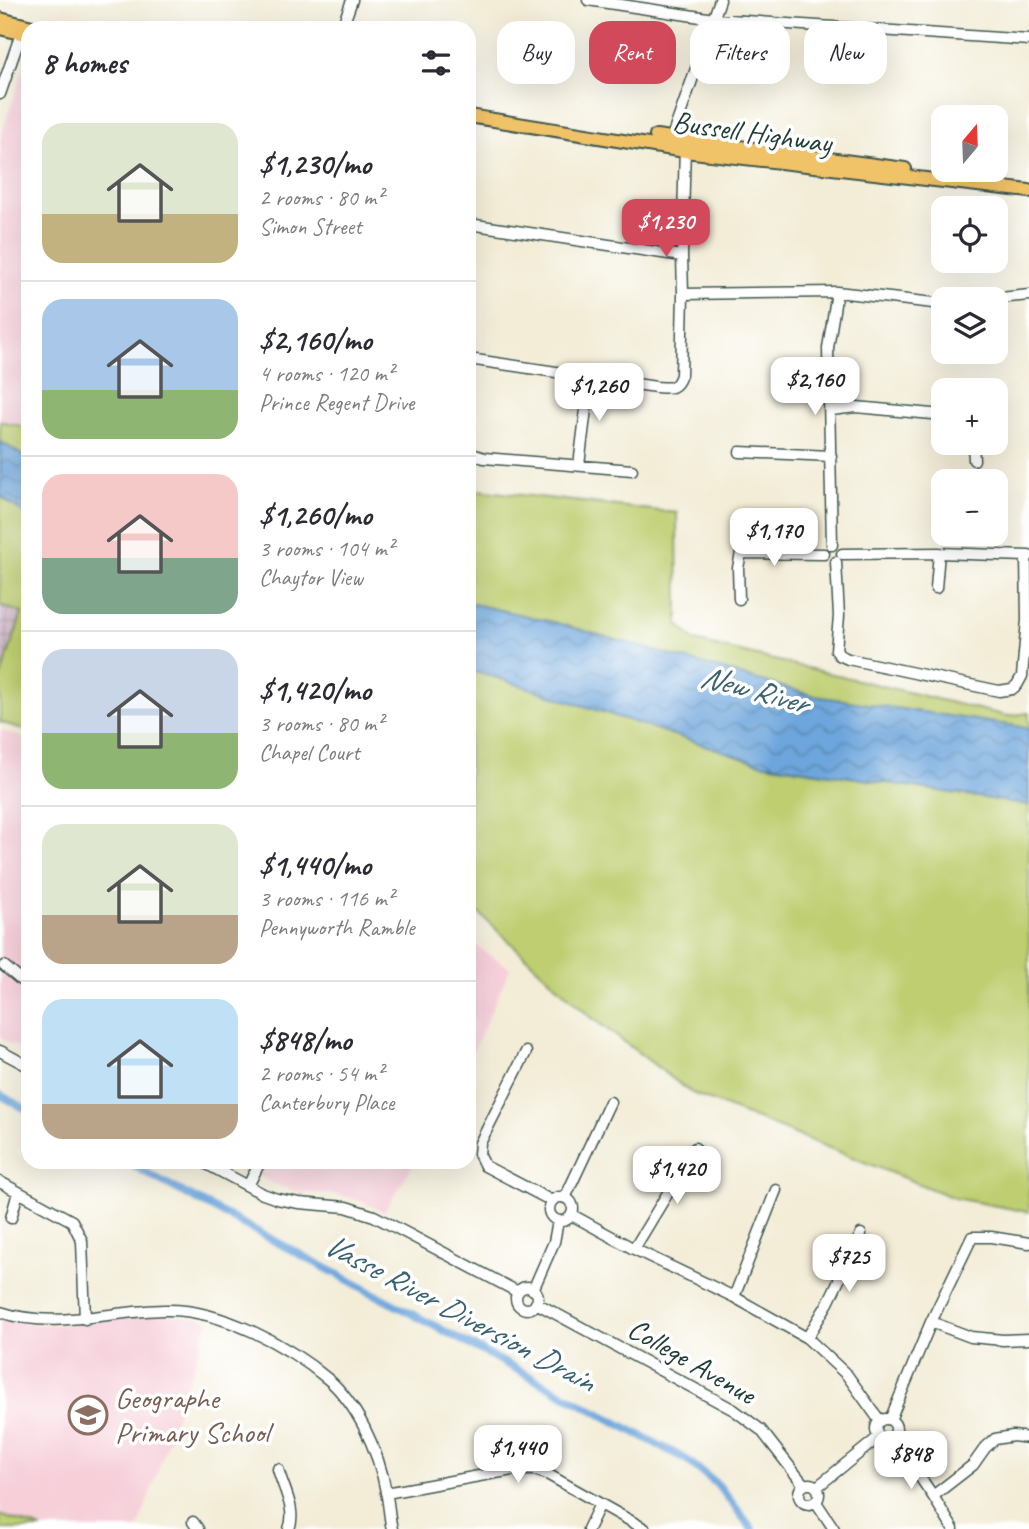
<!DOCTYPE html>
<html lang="en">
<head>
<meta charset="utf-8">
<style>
	:root { --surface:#fff; --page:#f7f7f7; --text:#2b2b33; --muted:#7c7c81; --line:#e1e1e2; --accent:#d1495b }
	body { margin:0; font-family:Caveat,sans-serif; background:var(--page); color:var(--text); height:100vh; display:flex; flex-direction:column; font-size:26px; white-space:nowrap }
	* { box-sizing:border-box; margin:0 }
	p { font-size:23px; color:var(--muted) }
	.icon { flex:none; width:38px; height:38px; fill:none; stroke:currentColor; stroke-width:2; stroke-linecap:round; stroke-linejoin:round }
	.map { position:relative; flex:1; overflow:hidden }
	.details { position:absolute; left:21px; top:21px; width:455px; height:1148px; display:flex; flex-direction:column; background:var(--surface); border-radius:21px; box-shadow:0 7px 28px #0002 }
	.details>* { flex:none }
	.banner { position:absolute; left:497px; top:21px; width:427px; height:63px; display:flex; gap:14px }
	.needle { width:46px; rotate:19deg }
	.buttons { position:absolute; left:931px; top:105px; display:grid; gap:14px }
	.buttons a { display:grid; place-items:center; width:77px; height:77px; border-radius:14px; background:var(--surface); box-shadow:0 7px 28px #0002; font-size:35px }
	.price { position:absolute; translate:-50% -60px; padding:0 16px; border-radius:14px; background:#fff; color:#222; font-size:23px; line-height:46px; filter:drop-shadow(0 2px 4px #0008) }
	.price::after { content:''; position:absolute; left:50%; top:42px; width:21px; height:16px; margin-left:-10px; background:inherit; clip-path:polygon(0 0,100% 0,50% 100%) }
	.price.current { background:var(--accent); color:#fff }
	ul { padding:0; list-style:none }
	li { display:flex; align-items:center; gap:21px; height:175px; padding:0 21px }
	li+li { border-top:2px solid var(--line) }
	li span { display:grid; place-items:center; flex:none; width:196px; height:140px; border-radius:21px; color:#555 }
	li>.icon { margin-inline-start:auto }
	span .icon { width:84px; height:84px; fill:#fffc; stroke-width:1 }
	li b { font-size:30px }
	h2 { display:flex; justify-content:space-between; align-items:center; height:84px; padding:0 21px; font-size:30px }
	.tag { padding:0 24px; border-radius:21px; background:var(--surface); box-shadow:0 7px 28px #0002; font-size:24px; line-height:63px }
	.tag.current { background:var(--accent); color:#fff }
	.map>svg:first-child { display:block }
</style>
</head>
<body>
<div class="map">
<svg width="1029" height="1529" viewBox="0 0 1029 1529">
	<defs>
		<pattern id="industrial-grid" width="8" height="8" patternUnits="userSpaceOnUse" patternTransform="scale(1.75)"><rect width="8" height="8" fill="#d1bdcb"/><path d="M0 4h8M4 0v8" fill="none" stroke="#b3a3af"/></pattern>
		<pattern id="park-tufts" width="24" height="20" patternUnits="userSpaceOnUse" patternTransform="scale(1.75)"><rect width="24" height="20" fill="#bece70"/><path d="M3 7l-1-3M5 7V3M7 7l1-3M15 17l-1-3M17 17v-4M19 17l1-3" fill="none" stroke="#9aa85d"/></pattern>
		<pattern id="water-waves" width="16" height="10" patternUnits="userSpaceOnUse" patternTransform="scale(1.75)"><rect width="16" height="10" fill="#6da6dc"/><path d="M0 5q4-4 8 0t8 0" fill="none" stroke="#5988b3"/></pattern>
	</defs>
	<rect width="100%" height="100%" fill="#fff"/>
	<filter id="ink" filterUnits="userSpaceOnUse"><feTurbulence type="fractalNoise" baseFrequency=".0143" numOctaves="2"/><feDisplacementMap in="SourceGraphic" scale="14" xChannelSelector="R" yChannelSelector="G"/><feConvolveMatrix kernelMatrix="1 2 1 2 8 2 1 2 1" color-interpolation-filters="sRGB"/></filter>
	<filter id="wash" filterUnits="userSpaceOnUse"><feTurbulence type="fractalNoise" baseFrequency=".00686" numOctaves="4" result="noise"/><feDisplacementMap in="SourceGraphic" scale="28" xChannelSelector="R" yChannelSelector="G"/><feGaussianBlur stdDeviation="1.57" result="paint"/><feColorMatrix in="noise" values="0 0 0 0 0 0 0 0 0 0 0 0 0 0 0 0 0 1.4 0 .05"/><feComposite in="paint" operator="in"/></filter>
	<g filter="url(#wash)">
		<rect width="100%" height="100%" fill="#f3edd8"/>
		<!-- built -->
		<path fill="#f6cfd9" d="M28 60V428L0 421V140L25 64Z
			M0 730 28 739V1053L0 1038Z
			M469 941 510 968 469 1060Z
			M233 1162H415L384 1212 361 1201 334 1194 297 1192 272 1183Z
			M151 1314 177 1315 200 1318 209 1321 138 1529H42L0 1515V1319L26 1323 66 1325Z"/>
		<!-- industrial -->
		<path fill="url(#industrial-grid)" d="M0 605 22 613 0 679Z"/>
		<!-- grass -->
		<path fill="#bece70" stroke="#6e8652" stroke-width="2" d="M0 421 28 428V459L0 441Z
			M469 489 677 513 678 624 695 641 1007 716 1029 713V728L815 696 553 622 469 603Z
			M0 496 28 516V731L0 722V679L22 613 0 605Z
			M469 671 488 675 760 763 1029 805V1212L954 1198 692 1093 587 1014 469 904Z"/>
		<!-- park -->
		<path fill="url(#park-tufts)" stroke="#6e8652" stroke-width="2" d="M0 1514V1515L42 1529H0Z"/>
		<!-- water -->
		<path fill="url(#water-waves)" stroke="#467288" stroke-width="2" d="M0 441 28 459V516L0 496Z
			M469 603 553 622 815 696 1029 728V805L760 763 488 675 469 671Z"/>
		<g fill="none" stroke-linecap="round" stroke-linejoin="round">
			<!-- canal -->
			<path stroke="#6da6dc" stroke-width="8" d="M0 1095 28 1110
				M126 1162 687 1460 719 1486 752 1529"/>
		</g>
	</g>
	<g filter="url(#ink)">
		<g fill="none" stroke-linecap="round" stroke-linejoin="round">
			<defs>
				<path id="minor" d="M588 0 714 19 1029 40
					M342 28 352 0
					M0 94 23 28
					M670 143 720 0
					M469 224 682 256
					M683 294 837 292 943 304
					M991 299 1029 295
					M469 359 656 387C670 388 676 390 681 375L683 294 682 256 685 146
					M831 410 856 407 943 415
					M973 443 974 460
					M740 452 831 456
					M469 453 484 458 632 470
					M579 465 590 377
					M832 545 828 348 837 292
					M842 554 939 553 1029 556
					M836 562 839 616 836 650 839 655 848 659 999 691 1012 689 1017 685 1022 676 1027 620 1026 556
					M936 588 939 553
					M739 599 738 568 741 553 824 554
					M4 966 28 986
					M0 1051 28 1066
					M526 1052 480 1143 479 1154 485 1166 552 1201
					M203 1162 263 1194 277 1199 299 1203 346 1207 374 1216 518 1292
					M0 1182 72 1221 82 1241 85 1319
					M248 1186 260 1162
					M549 1209a12 12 0 1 1 24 0a12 12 0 1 1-24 0Z
					M565 1198 610 1102
					M572 1215 634 1249 734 1297 807 1338 847 1375 880 1421
					M11 1218 18 1192
					M634 1249 695 1148
					M516 1298a11 11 0 1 1 22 0a11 11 0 1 1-22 0Z
					M533 1290 554 1242 558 1221
					M734 1297 776 1190
					M536 1303 734 1410 761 1430 804 1485
					M0 1312C55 1330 109 1311 164 1310 219 1308 288 1345 329 1380 343 1392 355 1410 364 1427 374 1447 382 1469 386 1492 389 1504 389 1517 392 1529
					M931 1322 971 1337 1003 1340 1029 1339
					M807 1338 828 1303 861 1234
					M876 1429a10 10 0 1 1 20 0a10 10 0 1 1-20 0Z
					M890 1420 931 1322 972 1237H991L1029 1243
					M893 1437 933 1496 953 1529
					M278 1469C283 1488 297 1510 289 1529
					M799 1494a10 10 0 1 1 20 0a10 10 0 1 1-20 0Z
					M817 1487 879 1437
					M386 1493 512 1470H535L547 1474 645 1529
					M933 1496 973 1465 985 1448 995 1439 1013 1436 1029 1438
					M816 1502 834 1529
					M193 1522 198 1529
					M588 1529 600 1504"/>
				<path id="major" d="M0 19 36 28
					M0 28 28 35
					M469 116 685 151 1029 191
					M656 136 905 169"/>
			</defs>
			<!-- minor casing -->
			<use href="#minor" stroke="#3f574d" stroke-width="13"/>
			<!-- major casing -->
			<use href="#major" stroke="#3f574d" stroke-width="16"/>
			<!-- minor -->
			<use href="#minor" stroke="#fff" stroke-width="10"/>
			<!-- major -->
			<use href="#major" stroke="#f1c369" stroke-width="12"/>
		</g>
	</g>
	<!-- icons -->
	<defs>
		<symbol id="school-ring" viewBox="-11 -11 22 22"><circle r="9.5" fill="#fff" stroke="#8d6e63" stroke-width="1.5"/><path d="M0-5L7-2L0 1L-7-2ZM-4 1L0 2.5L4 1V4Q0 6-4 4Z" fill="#8d6e63"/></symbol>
	</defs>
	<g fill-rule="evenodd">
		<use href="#school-ring" x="66" y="1393" width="44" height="44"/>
	</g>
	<g text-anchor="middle" stroke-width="7" stroke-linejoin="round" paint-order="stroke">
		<!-- street labels -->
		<g font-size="30" fill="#1f3d34" stroke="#fff">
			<text transform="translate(752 132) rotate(8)" y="10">Bussell Highway</text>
			<text transform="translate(692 1361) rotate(30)" y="10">College Avenue</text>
		</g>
		<!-- education labels -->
		<g font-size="30" fill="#785e54" stroke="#fff" text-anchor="start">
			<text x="115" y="1408">Geographe<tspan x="115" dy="34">Primary School</tspan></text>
		</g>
		<!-- water labels -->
		<g font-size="32" font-style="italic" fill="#3a626f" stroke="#fff">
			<text transform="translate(754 689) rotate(15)" y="11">New River</text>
			<text transform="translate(460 1312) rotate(28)" y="11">Vasse River Diversion Drain</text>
		</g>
	</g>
</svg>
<div class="buttons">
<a><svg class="needle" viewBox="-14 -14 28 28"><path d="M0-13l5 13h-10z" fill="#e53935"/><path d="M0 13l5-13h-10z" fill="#7c7c81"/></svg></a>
<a><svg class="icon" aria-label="locate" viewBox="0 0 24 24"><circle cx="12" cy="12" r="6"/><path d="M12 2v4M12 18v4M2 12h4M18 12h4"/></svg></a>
<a><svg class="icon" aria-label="layers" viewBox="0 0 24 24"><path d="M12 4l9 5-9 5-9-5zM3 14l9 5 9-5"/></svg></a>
<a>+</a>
<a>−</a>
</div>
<b class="price current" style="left:666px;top:259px">$1,230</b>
<b class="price" style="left:815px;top:417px">$2,160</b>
<b class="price" style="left:599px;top:423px">$1,260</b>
<b class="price" style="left:774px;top:568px">$1,170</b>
<b class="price" style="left:677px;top:1206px">$1,420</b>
<b class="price" style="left:849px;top:1294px">$725</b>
<b class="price" style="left:518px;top:1485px">$1,440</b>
<b class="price" style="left:911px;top:1491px">$848</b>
<div class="banner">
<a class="tag">Buy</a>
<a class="tag current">Rent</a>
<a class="tag">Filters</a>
<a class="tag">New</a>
</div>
<section class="details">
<h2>8 homes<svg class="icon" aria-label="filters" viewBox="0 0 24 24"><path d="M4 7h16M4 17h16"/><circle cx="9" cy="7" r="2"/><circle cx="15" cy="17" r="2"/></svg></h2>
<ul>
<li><span style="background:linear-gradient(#dfe7d0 65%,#c2b280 0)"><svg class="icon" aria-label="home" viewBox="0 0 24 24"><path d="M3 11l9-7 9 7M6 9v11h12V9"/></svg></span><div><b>$1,230/mo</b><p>2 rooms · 80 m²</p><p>Simon Street</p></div></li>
<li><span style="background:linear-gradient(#a9c7e8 65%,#8fb573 0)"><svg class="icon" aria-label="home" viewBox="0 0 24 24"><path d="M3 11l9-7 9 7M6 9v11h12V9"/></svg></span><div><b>$2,160/mo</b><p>4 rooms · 120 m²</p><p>Prince Regent Drive</p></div></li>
<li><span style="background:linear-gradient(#f6c9c9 60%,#7fa58c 0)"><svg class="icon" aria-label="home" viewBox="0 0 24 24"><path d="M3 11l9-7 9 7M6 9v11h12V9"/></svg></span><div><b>$1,260/mo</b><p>3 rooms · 104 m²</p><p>Chaytor View</p></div></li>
<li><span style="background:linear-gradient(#c9d6e8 60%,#8fb573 0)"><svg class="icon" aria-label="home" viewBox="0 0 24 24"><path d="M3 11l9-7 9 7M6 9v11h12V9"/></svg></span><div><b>$1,420/mo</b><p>3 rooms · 80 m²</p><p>Chapel Court</p></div></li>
<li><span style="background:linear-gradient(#dfe7d0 65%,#b9a48a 0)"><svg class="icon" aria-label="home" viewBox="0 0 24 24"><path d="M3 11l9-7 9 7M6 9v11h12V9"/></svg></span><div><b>$1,440/mo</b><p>3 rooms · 116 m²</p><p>Pennyworth Ramble</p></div></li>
<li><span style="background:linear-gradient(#bfe0f5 75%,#b9a48a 0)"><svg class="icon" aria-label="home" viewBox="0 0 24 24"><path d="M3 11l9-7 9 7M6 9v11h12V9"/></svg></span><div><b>$848/mo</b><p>2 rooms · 54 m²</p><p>Canterbury Place</p></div></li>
</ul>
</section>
</div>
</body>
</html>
